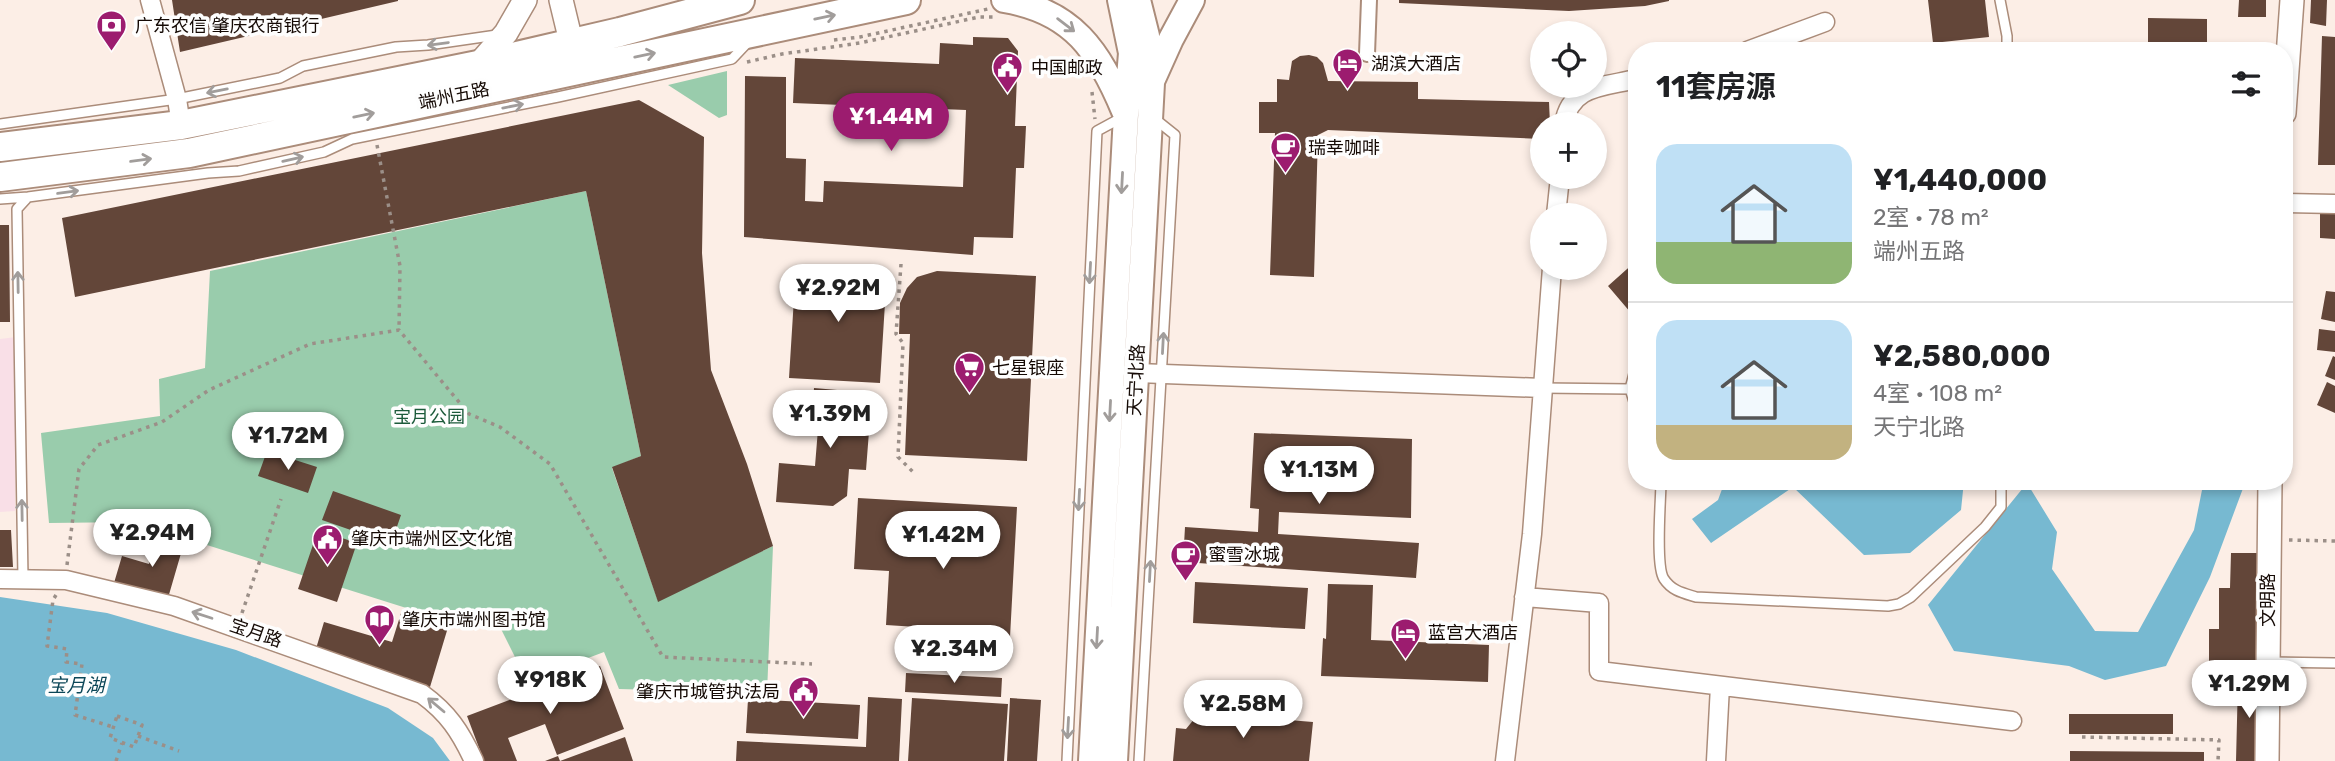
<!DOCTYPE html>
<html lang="zh">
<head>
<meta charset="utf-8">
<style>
	:root { --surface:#fff; --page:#f6f6f6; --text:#202124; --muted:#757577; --line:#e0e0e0; --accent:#9c1c6f }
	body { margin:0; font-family:Rubik,"Noto Sans SC",sans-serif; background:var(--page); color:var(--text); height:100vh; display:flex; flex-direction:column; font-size:26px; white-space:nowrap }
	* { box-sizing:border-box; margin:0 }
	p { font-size:23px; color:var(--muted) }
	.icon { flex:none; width:38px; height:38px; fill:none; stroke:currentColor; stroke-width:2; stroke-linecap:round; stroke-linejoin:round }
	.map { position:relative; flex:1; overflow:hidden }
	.details { position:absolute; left:1628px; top:42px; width:665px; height:448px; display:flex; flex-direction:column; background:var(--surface); border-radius:28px; box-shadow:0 4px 10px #0003 }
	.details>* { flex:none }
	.fabs { position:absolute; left:1530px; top:21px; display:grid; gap:14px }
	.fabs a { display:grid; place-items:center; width:77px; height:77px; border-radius:50%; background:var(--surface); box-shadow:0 4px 10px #0003; font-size:35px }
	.price { position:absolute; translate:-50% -60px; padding:0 16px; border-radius:24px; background:#fff; color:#222; font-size:23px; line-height:46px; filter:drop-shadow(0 2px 4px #0008) }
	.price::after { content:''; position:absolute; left:50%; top:42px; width:21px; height:16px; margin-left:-10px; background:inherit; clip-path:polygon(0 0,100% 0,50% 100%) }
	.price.on { background:var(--accent); color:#fff }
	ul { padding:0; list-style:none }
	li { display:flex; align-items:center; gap:21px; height:175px; padding:0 28px }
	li+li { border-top:2px solid var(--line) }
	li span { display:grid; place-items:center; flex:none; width:196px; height:140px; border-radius:21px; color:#555 }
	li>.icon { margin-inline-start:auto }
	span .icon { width:84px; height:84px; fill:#fffc; stroke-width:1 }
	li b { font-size:30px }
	h2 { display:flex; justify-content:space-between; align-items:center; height:84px; padding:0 28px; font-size:30px }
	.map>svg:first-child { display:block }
</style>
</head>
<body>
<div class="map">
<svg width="2335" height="761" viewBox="0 0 2335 761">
	<rect width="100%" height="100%" fill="#fceee6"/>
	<!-- education -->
	<path fill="#f9dfe7" d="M16 337 15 511 0 512V339Z"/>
	<!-- green -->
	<path fill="#99ccac" d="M727 71V115L719 118 668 85Z
		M586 191 641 456 612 468 658 601 773 546 767 693 619 689 604 652 527 681 493 613 457 624 134 522 49 523 41 433 160 416 159 379 205 368 210 271Z"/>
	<!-- water -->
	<path fill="#77b9d1" d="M1725 481H1964L1961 510 1910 553 1864 555 1793 487 1711 543 1692 519 1718 500Z
		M2207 481H2244L2245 483 2210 577 2166 666 2105 680 2069 666 1954 651 1928 605 2027 483 2057 532 2052 569 2095 631 2138 632 2194 530 2202 490Z
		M0 597 107 613 236 650 388 708 433 738 450 761H0Z"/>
	<!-- building -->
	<path fill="#634639" d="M172 0H398V1L180 52Z
		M1399 0H1669V1L1645 6 1569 11 1399 3Z
		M1928 0H1985L1989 37 1933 43Z
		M2239 0H2266V17H2238Z
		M2311 0H2327L2326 26 2310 23Z
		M2148 18 2207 19V47H2148Z
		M2322 36 2335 37V165H2318Z
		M973 37 1008 38 1018 51 1015 126H1026L1024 168H1016L1013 238 974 237 973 255 744 237 745 76 786 77V158L806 159 805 201 823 202 824 181 963 187 966 110 793 103 795 58 939 64 940 43 973 45Z
		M1309 55 1317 57 1323 63 1328 81 1418 82V99L1549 102 1550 124H1542V139L1328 130 1318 135 1314 277 1270 275 1275 133H1259V102H1277V79L1289 80 1292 61 1300 56Z
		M639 100 704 137 702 253 711 370 747 464 773 546 658 602 612 467 641 456 586 191 75 297 62 218Z
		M2320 209H2335V239L2320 238Z
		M0 225H9L10 322H0Z
		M1636 261V309L1631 313 1608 286Z
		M796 266 887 271 880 383 789 378Z
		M937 271 1036 276 1027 461 905 455 910 334H899L900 303 907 288 917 277Z
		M2326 291 2335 292V322L2321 319Z
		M2319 329 2335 331V352L2317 350Z
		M2333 356 2335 357V380L2325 376Z
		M2327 382 2335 386V413L2317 405Z
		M814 388 872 393 866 470 849 469 847 496 833 506 776 502 779 463 815 466 818 429H811Z
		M1254 433 1412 439 1411 518 1279 512 1278 534 1419 543 1416 578 1183 562 1185 527 1258 532 1259 509 1250 508Z
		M267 451 317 467 308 493 258 476Z
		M333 491 401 515 391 544 322 520Z
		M858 498 1017 507 1009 656 916 651 917 627 886 625 889 571 854 569Z
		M0 530H11L13 567H0Z
		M318 530 357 543 337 602 298 589Z
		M157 535 184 543 168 598 114 583 122 556 149 564Z
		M2231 553H2259L2258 672 2209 671V629H2219V588H2230Z
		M1195 582 1308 588 1305 629 1193 623Z
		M1328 584 1373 585 1371 640 1489 645 1488 682 1321 676 1323 638 1326 639Z
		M402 610 449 624 430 687 315 652 324 622 392 642Z
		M600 666 624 729 557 755 545 724 508 738 517 761H484L467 716Z
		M906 673 1002 678 1001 697 905 692Z
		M2238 680H2262L2260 761H2236Z
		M868 697 902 699 899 761H736L737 741 866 747Z
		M912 698 1008 704 1004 761H908Z
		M1010 698 1041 700 1037 761H1007Z
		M748 699 860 705 858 739 746 733Z
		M1199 713 1313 722 1309 761H1173L1176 728 1186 729Z
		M2069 714H2173V734H2069Z
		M625 737 633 761H545L558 756 560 761Z
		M2070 751 2204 752V761H2070Z"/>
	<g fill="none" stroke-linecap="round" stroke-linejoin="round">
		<defs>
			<path id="service" d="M2000 0 2007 36V51
				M0 124 177 99 280 78 303 66 396 47 428 45 497 35
				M0 199 28 197 208 173 239 171 324 152 352 139 558 97 732 59 749 41
				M1542 388 1630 389 1636 408
				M1630 389 1636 366
				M1661 481C1661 500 1655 566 1664 579 1672 591 1683 593 1696 597L1888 606 1899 604 1911 597 1985 527 2001 507V481
				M23 578 17 209 28 197
				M2270 662 2335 663
				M1067 761 1097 131 1121 118
				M1139 761 1175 135 1155 119"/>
			<path id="pedestrian" d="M1367 54 1369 0"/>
			<path id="minor" d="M150 0 177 99 181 125
				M1747 51 1825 22
				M1564 124C1570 85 1604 87 1636 79
				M2284 203 2335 204
				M1556 215 1560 177
				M1137 373 1542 388
				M0 579 66 580 174 606 422 694C448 713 460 731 474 761
				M1524 597 1599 603V671L2012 721
				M1505 761 1532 534 1552 268
				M1716 761 1720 686"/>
			<path id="tertiary" d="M561 0 575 58
				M478 65 506 33 525 0
				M2284 113 2292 0
				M2267 761 2270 481"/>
			<path id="secondary" d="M1004 0C1073 11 1099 51 1124 111
				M1153 79 1171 39 1192 0
				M1091 761 1126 115 1131 53 1120 0
				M1115 761 1152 83 1147 36 1138 0"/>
			<path id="primary" d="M0 147 181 125 478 65 620 32 740 0
				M0 177 189 153 906 0"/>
		</defs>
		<!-- service casing -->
		<use href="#service" stroke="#ab8c7a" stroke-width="12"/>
		<!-- pedestrian casing -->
		<use href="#pedestrian" stroke="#ab8c7a" stroke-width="18"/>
		<!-- minor casing -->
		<use href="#minor" stroke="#ab8c7a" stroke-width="21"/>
		<!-- tertiary casing -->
		<use href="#tertiary" stroke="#ab8c7a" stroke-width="26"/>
		<!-- secondary casing -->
		<use href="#secondary" stroke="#ab8c7a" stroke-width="28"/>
		<!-- primary casing -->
		<use href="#primary" stroke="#ab8c7a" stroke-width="32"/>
		<!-- path -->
		<path stroke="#9b8f88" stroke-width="3.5" stroke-dasharray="3.5 5" stroke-linecap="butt" d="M834 40 860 37 988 9
			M747 62 782 54 860 43 979 17H994
			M1092 92 1095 119
			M377 145 400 266 399 330
			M901 264 896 334 903 343 898 457 915 474
			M2289 540 2335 541
			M67 565 79 469 98 445 162 422 209 390 310 344 399 330 469 414 500 427 550 464 663 657 812 664
			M56 595 53 600 47 646 67 649 66 662 82 664 75 715 113 727
			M242 613 281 499
			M117 716 142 725 134 747 110 738Z
			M138 736 179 751
			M2082 737 2219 740 2218 761
			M116 761 122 743"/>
		<!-- service -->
		<use href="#service" stroke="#fff" stroke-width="9"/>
		<!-- pedestrian -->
		<use href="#pedestrian" stroke="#fff" stroke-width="14"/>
		<!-- minor -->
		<use href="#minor" stroke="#fff" stroke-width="18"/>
		<!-- tertiary -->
		<use href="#tertiary" stroke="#fff" stroke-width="23"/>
		<!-- secondary -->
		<use href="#secondary" stroke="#fff" stroke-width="24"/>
		<!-- primary -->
		<use href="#primary" stroke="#fff" stroke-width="28"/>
	</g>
	<!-- one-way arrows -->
	<defs><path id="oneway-shaft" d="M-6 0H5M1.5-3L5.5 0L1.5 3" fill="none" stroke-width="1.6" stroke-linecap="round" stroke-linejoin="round" transform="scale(1.75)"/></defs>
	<g stroke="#a19d9b">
		<use href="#oneway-shaft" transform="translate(825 17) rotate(-12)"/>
		<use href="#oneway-shaft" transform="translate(1066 25) rotate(37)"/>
		<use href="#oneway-shaft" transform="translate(438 44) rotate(172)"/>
		<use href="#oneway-shaft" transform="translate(645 55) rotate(-12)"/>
		<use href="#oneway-shaft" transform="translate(217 91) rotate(169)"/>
		<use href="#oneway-shaft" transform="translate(513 106) rotate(-11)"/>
		<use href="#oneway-shaft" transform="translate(364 115) rotate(-12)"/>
		<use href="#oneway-shaft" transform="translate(293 159) rotate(-13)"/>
		<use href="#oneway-shaft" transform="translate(141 160) rotate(-8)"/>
		<use href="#oneway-shaft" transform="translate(1122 183) rotate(93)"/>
		<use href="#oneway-shaft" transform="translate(68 192) rotate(-8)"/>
		<use href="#oneway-shaft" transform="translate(1090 273) rotate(93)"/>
		<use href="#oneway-shaft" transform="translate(18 282) rotate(-91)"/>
		<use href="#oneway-shaft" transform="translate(1163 343) rotate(-87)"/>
		<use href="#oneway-shaft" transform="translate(1110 411) rotate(93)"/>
		<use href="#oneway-shaft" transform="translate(1079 500) rotate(93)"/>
		<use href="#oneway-shaft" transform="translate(22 510) rotate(-91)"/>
		<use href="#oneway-shaft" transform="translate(1150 571) rotate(-87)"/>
		<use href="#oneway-shaft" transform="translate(202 615) rotate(-162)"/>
		<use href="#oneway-shaft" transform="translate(1097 638) rotate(93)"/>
		<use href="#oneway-shaft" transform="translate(436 705) rotate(-140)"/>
		<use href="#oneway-shaft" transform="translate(1068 728) rotate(93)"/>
	</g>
	<!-- icons -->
	<defs>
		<symbol id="bank-pin" viewBox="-11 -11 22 30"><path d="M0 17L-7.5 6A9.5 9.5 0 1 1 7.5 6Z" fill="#9c1c6f" stroke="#fefefe"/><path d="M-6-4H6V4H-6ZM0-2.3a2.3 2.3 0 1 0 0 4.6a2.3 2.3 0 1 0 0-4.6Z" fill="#fff"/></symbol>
		<symbol id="hotel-pin" viewBox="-11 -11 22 30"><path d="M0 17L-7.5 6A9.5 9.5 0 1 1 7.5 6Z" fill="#9c1c6f" stroke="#fefefe"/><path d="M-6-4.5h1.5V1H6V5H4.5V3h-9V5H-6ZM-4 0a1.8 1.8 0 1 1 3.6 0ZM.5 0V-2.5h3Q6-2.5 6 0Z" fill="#fff"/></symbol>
		<symbol id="civic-pin" viewBox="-11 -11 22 30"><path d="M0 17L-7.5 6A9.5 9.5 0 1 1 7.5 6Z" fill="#9c1c6f" stroke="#fefefe"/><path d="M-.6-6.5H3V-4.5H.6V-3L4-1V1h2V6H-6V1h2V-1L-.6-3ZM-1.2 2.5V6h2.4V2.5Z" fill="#fff"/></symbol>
		<symbol id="cafe-pin" viewBox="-11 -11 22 30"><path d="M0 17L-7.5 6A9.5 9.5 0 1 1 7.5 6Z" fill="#9c1c6f" stroke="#fefefe"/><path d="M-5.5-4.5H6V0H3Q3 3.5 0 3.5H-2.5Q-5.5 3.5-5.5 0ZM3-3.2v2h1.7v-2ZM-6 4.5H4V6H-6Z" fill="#fff"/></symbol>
		<symbol id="supermarket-pin" viewBox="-11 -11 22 30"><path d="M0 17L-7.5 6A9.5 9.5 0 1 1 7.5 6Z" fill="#9c1c6f" stroke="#fefefe"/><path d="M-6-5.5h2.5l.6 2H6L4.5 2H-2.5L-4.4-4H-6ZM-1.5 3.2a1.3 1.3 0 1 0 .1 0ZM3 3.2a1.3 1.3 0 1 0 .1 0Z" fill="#fff"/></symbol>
		<symbol id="library-pin" viewBox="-11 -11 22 30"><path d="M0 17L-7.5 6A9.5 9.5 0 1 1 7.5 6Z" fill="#9c1c6f" stroke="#fefefe"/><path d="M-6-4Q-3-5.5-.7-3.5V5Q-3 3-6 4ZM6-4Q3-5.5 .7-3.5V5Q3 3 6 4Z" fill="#fff"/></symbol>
	</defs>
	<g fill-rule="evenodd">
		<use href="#bank-pin" x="94" y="8" width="35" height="47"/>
		<use href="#hotel-pin" x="1330" y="46" width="35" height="47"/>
		<use href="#civic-pin" x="990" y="50" width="35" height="47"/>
		<use href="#cafe-pin" x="1268" y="130" width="35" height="47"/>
		<use href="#supermarket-pin" x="952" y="350" width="35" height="47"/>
		<use href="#civic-pin" x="310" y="522" width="35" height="47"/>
		<use href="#cafe-pin" x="1168" y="538" width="35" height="47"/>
		<use href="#library-pin" x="362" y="602" width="35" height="47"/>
		<use href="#hotel-pin" x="1388" y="616" width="35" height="47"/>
		<use href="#civic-pin" x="786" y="674" width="35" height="47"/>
	</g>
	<g text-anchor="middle" stroke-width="7" stroke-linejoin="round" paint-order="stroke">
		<!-- poi labels -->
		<g font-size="18" fill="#140904" stroke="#fefefe" text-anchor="start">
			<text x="135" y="32">广东农信 肇庆农商银行</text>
			<text x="1371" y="70">湖滨大酒店</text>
			<text x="1031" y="74">中国邮政</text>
			<text x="1308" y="154">瑞幸咖啡</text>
			<text x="992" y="374">七星银座</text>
			<text x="351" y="545">肇庆市端州区文化馆</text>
			<text x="1208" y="561">蜜雪冰城</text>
			<text x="402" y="626">肇庆市端州图书馆</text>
			<text x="1428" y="639">蓝宫大酒店</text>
			<text x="780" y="698" text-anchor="end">肇庆市城管执法局</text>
		</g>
		<!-- street labels -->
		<g font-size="18" fill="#140904" stroke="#fefefe">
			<text transform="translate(454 96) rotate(-12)" y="6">端州五路</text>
			<text transform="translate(1136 380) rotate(-87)" y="6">天宁北路</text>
			<text transform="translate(2268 600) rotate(-90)" y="6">文明路</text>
			<text transform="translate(256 633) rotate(19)" y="6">宝月路</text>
		</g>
		<!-- park labels -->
		<g font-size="18" fill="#1c5b3b" stroke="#fefefe">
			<text x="429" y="423">宝月公园</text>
		</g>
		<!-- water labels -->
		<g font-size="19" font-style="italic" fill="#0b4657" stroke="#fefefe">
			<text x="76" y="692">宝月湖</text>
		</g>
	</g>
</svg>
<div class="fabs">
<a><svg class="icon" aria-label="locate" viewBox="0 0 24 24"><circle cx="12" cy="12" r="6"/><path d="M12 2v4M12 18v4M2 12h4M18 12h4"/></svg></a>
<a>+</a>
<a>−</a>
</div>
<b class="price on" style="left:891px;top:153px">¥1.44M</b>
<b class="price" style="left:838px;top:324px">¥2.92M</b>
<b class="price" style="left:830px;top:450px">¥1.39M</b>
<b class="price" style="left:288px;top:472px">¥1.72M</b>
<b class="price" style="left:1319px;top:506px">¥1.13M</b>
<b class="price" style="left:152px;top:569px">¥2.94M</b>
<b class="price" style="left:943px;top:571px">¥1.42M</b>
<b class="price" style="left:954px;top:685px">¥2.34M</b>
<b class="price" style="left:550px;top:716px">¥918K</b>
<b class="price" style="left:2249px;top:720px">¥1.29M</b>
<b class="price" style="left:1243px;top:740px">¥2.58M</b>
<section class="details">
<h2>11套房源<svg class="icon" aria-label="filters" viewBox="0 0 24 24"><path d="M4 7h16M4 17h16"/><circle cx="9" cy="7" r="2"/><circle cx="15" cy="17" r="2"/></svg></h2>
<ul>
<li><span style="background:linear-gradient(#bfe0f5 70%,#8fb573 0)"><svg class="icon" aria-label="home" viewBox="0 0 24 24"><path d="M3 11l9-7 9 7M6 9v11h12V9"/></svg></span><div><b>¥1,440,000</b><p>2室 · 78 m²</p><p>端州五路</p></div></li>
<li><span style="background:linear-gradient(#bfe0f5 75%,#c2b280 0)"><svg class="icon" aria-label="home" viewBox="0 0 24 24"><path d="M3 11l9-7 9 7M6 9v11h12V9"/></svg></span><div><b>¥2,580,000</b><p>4室 · 108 m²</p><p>天宁北路</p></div></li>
</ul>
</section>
</div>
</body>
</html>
